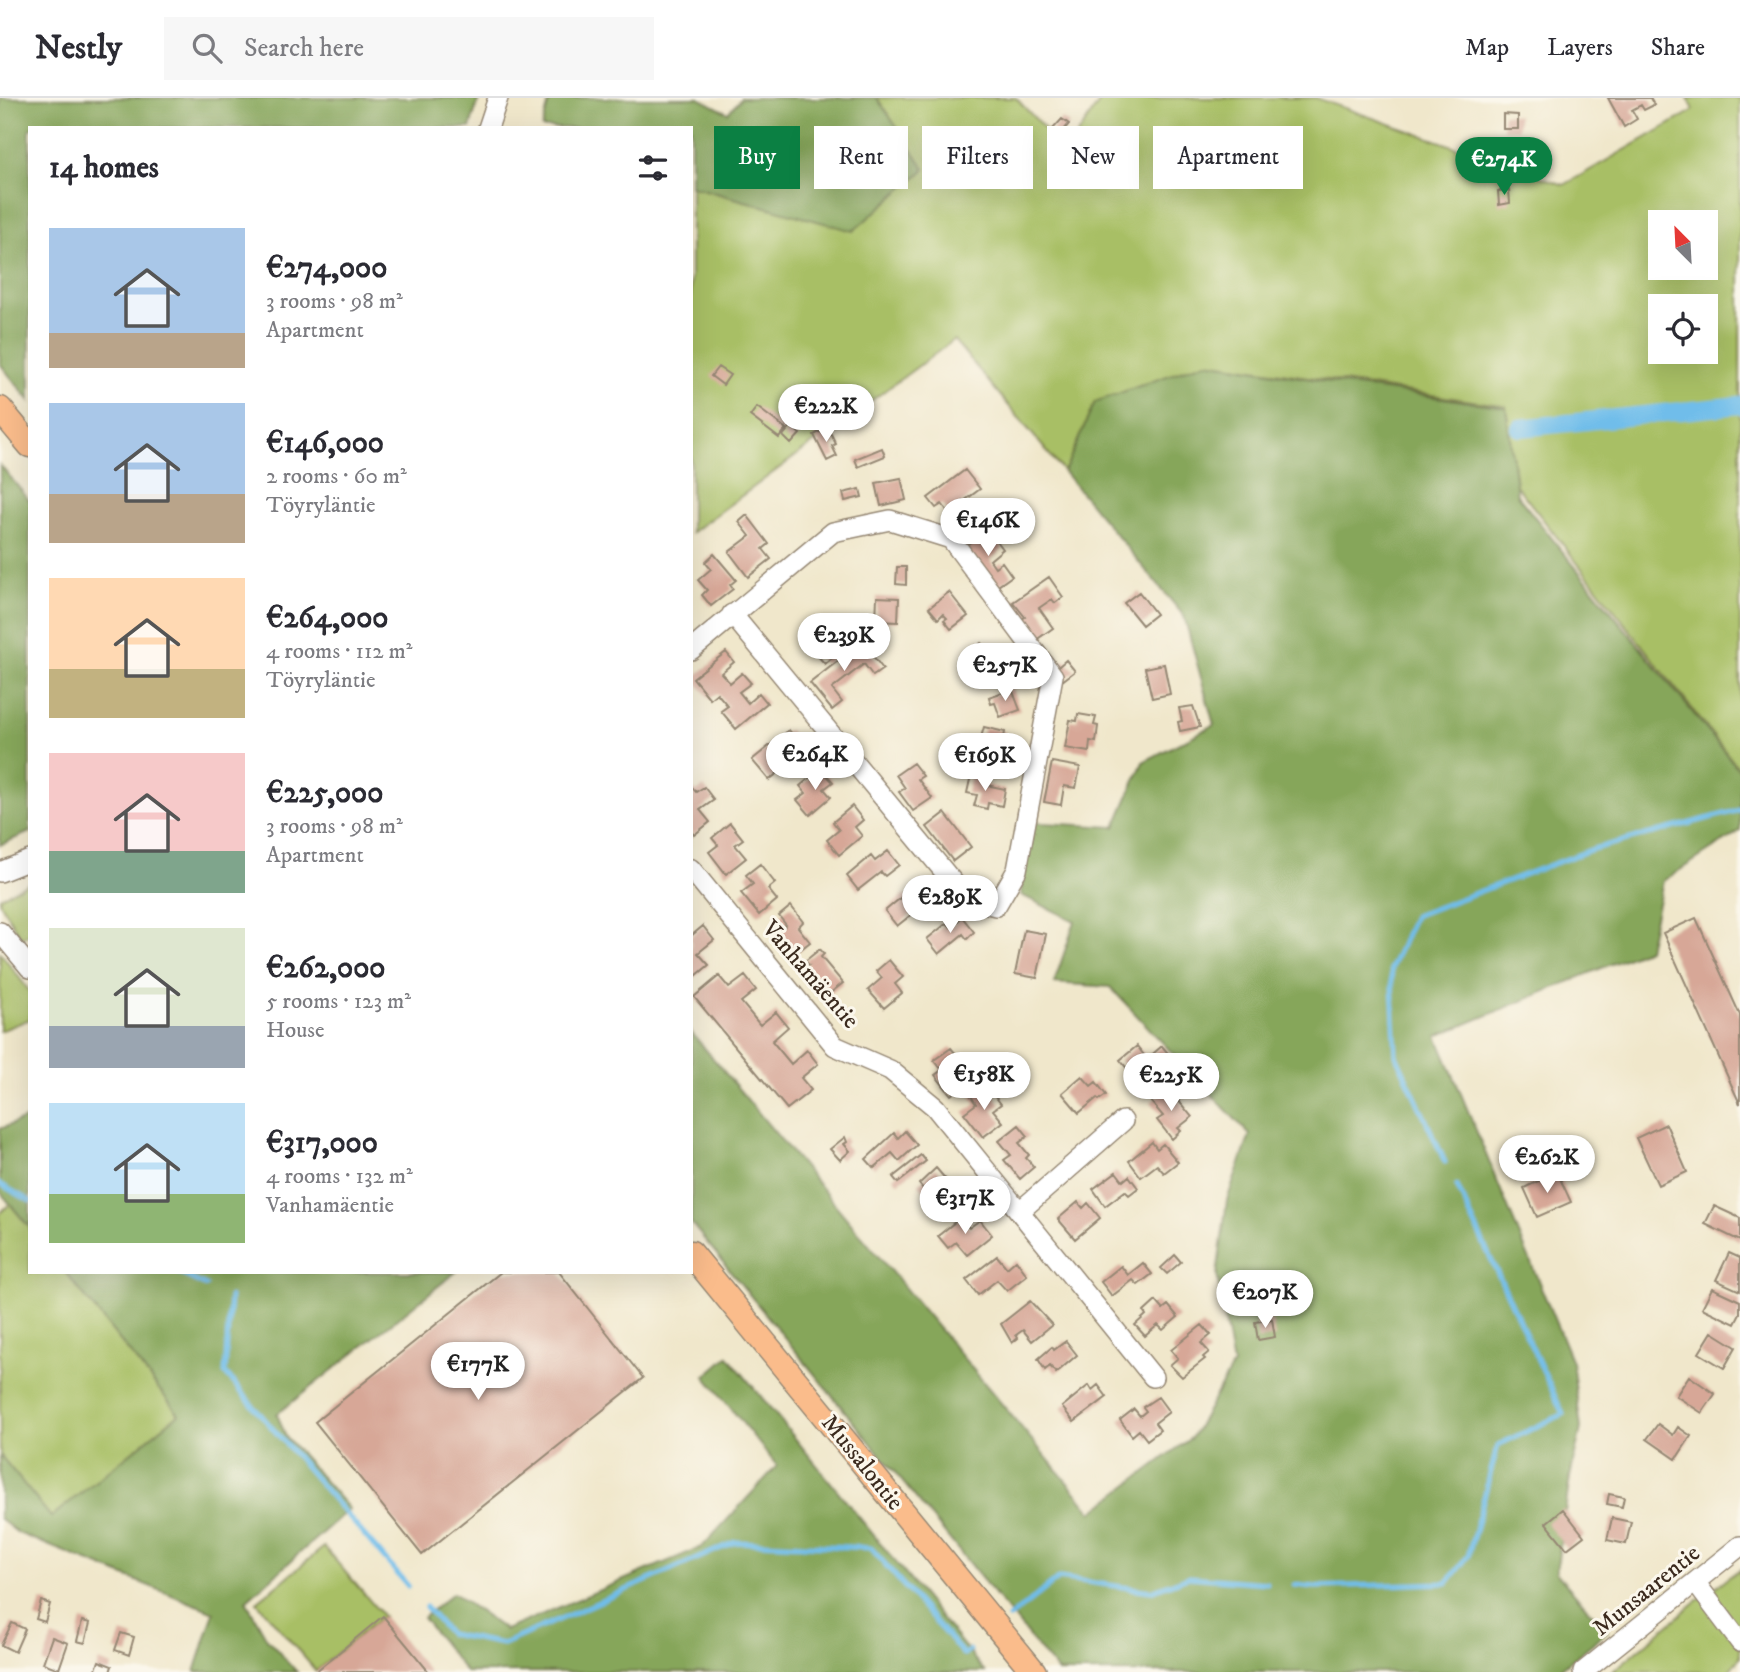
<!DOCTYPE html>
<html lang="en">
<head>
<meta charset="utf-8">
<style>
	:root { --surface:#fff; --page:#f7f7f7; --text:#2b2b33; --muted:#7c7c81; --line:#e1e1e2; --accent:#0b8043 }
	body { margin:0; font-family:"IM FELL DW Pica",serif; background:var(--page); color:var(--text); height:100vh; display:flex; flex-direction:column; font-size:26px; white-space:nowrap }
	* { box-sizing:border-box; margin:0 }
	p { font-size:23px; color:var(--muted) }
	.icon { flex:none; width:38px; height:38px; fill:none; stroke:currentColor; stroke-width:2; stroke-linecap:round; stroke-linejoin:round }
	.map { position:relative; flex:1; overflow:hidden }
	.drawer { position:absolute; left:28px; top:28px; width:665px; height:1148px; display:flex; flex-direction:column; background:var(--surface); border-radius:0px; box-shadow:0 7px 28px #0002 }
	.drawer>* { flex:none }
	.hud { position:absolute; left:714px; top:28px; width:665px; height:63px; display:flex; gap:14px }
	.needle { width:46px; rotate:336deg }
	.buttons { position:absolute; left:1648px; top:112px; display:grid; gap:14px }
	.buttons a { display:grid; place-items:center; width:70px; height:70px; border-radius:0px; background:var(--surface); box-shadow:0 7px 28px #0002; font-size:35px }
	.price { position:absolute; translate:-50% -60px; padding:0 16px; border-radius:24px; background:#fff; color:#222; font-size:23px; line-height:46px; filter:drop-shadow(0 2px 4px #0008) }
	.price::after { content:''; position:absolute; left:50%; top:42px; width:21px; height:16px; margin-left:-10px; background:inherit; clip-path:polygon(0 0,100% 0,50% 100%) }
	.price.on { background:var(--accent); color:#fff }
	ul { padding:0; list-style:none }
	li { display:flex; align-items:center; gap:21px; height:175px; padding:0 21px }
	li span { display:grid; place-items:center; flex:none; width:196px; height:140px; border-radius:0px; color:#555 }
	li>.icon { margin-inline-start:auto }
	span .icon { width:84px; height:84px; fill:#fffc; stroke-width:1 }
	li b { font-size:30px }
	h2 { display:flex; justify-content:space-between; align-items:center; height:84px; padding:0 21px; font-size:30px }
	.chip { padding:0 24px; border-radius:0px; background:var(--surface); box-shadow:0 7px 28px #0002; font-size:24px; line-height:63px }
	.chip.on { background:var(--accent); color:#fff }
	header { display:flex; align-items:center; gap:42px; box-sizing:border-box; height:98px; padding:0 35px; background:var(--surface); border-bottom:2px solid var(--line) }
	header strong { font-size:33px }
	nav { display:flex; gap:38px; margin-inline-start:auto; font-size:24px }
	.search { width:490px; height:63px; background:var(--page); display:flex; align-items:center; gap:18px; box-sizing:border-box; padding:0 24px; border-radius:0px; color:var(--muted); font-size:26px }
	.map>svg:first-child { display:block }
</style>
</head>
<body>
<header>
<strong>Nestly</strong>
<div class="search"><svg class="icon" aria-label="search" viewBox="0 0 24 24"><circle cx="10" cy="10" r="6"/><path d="M15 15l6 6"/></svg>Search here</div>
<nav><a>Map</a><a>Layers</a><a>Share</a></nav>
</header>
<div class="map">
<svg width="1740" height="1574" viewBox="0 0 1740 1574">
	<rect width="100%" height="100%" fill="#fbf7ec"/>
	<filter id="ink" filterUnits="userSpaceOnUse"><feTurbulence type="fractalNoise" baseFrequency=".0143" numOctaves="2"/><feDisplacementMap in="SourceGraphic" scale="14" xChannelSelector="R" yChannelSelector="G"/><feConvolveMatrix kernelMatrix="1 2 1 2 8 2 1 2 1" color-interpolation-filters="sRGB"/></filter>
	<filter id="wash" filterUnits="userSpaceOnUse"><feTurbulence type="fractalNoise" baseFrequency=".00686" numOctaves="4" result="noise"/><feDisplacementMap in="SourceGraphic" scale="28" xChannelSelector="R" yChannelSelector="G"/><feGaussianBlur stdDeviation="1.57" result="paint"/><feColorMatrix in="noise" values="0 0 0 0 0 0 0 0 0 0 0 0 0 0 0 0 0 1.4 0 .05"/><feComposite in="paint" operator="in"/></filter>
	<g filter="url(#wash)">
		<rect width="100%" height="100%" fill="#f0e7cb"/>
		<!-- green -->
		<path fill="#a8bf65" stroke="#727442" stroke-width="2" fill-rule="evenodd" d="M877 0H1016L1066 54 1102 0H1316L1564 87 1694 12 1688 0H1740V672L1516 387 1506 308 1206 264 1095 304 1064 374 954 242 691 435V88L853 133 925 71ZM1661 124H1706V170H1661ZM1661 208H1706V254H1661Z
			M30 784V836L21 840 0 805V799Z
			M0 854 30 894V921L0 933Z
			M10 1106 30 1130V1174H65L179 1316 51 1420 0 1357V1115Z
			M324 1449 383 1518 316 1573 257 1504Z
			M1740 1471V1559L1728 1574H1612L1699 1501Z"/>
		<!-- forest -->
		<path fill="#86a65a" stroke="#60683c" stroke-width="2" d="M0 0H479L470 30H30V303L0 266Z
			M550 0H699L728 15 741 0H877L925 71 853 133 691 88V30H542Z
			M1206 264 1356 288 1506 309 1517 397 1740 673V733L1663 783 1648 851 1437 938 1572 1264 1581 1330 1570 1379 1556 1475 1608 1533 1557 1574H1058L691 1125V934L1092 1414 1192 1339 1233 1267 1217 1177 1227 1102 1250 1037 1110 889 1054 885 1075 823 1021 797 1026 724 1115 729 1143 664 1214 627 1184 518 1064 374 1095 304Z
			M0 367 30 403V734L0 747Z
			M30 1019V1130L0 1094V1031Z
			M65 1174H456L277 1316 286 1339 349 1411 246 1503 267 1541 297 1574H195L214 1514 18 1435 0 1421V1357L51 1419 179 1316Z
			M728 1258 985 1574H466L423 1520 453 1495 505 1532 702 1449 777 1368 705 1278Z"/>
		<g fill="none" stroke-linecap="round" stroke-linejoin="round">
			<!-- stream -->
			<path stroke="#70bdea" stroke-width="5" d="M1445 1064 1396 957 1391 870 1414 818 1593 751 1740 712
				M0 1086 30 1103
				M177 1174 206 1188
				M230 1199 225 1275 408 1488
				M1294 1487 1315 1489 1447 1485 1468 1458 1498 1347 1563 1316 1457 1088
				M426 1509 449 1536 503 1546 735 1444 871 1450 964 1557 969 1553
				M1009 1520 1059 1480 1151 1493 1188 1479 1267 1485"/>
			<!-- canal -->
			<path stroke="#70bdea" stroke-width="18" d="M1520 330 1740 307"/>
		</g>
		<g id="blocks">
			<!-- building -->
			<path fill="#d7a797" d="M1608 0H1650L1654 7 1644 12 1641 7 1632 12 1637 21 1624 29Z
				M1503 16 1518 17V31H1503Z
				M1062 21 1069 26 1059 38 1052 32Z
				M1509 92 1510 105 1499 107 1498 93Z
				M718 269 730 277 723 287 711 278Z
				M757 309 786 331 779 340 750 318Z
				M791 328 800 336 791 346 783 338Z
				M825 331 828 337 831 336 836 346 832 348 837 358 827 363 814 337Z
				M882 350 885 358 858 369 855 361Z
				M965 372 980 391 960 406 969 418 972 415 980 424 965 436 960 429 956 432 946 419 950 416 942 406 936 410 928 400Z
				M901 380 906 402 881 408 876 385Z
				M860 391 862 399 845 403 843 395Z
				M747 417 769 446 763 451 771 461 748 479 729 454 750 438 739 424Z
				M988 431 1003 451 990 462 995 469 1002 464 1012 478 995 490 964 449Z
				M714 456 736 482 730 487 733 491 711 508 702 497 707 492 698 482 711 471 705 464Z
				M897 469H906V487L896 486Z
				M1049 479 1063 499 1055 505 1052 501 1039 510 1053 530 1036 542 1022 521 1025 519 1013 504Z
				M949 494 968 518 951 531 944 522 947 520 943 516 938 521 929 510Z
				M1139 494 1156 516 1142 527 1124 505Z
				M877 499 899 500 898 524 876 523Z
				M832 543 840 553 825 566 816 556Z
				M862 544 883 571 873 578 864 566 832 591 842 604 832 612 810 585Z
				M981 545 997 564 987 573 981 566 977 570 969 561 973 558 971 555Z
				M726 554 734 564 721 575 730 585 742 575 751 585 739 594 748 605 759 595 767 605 736 631 721 613 728 608 717 595 710 601 693 580Z
				M1066 562 1075 573 1061 584 1052 574Z
				M1164 566 1170 596 1152 600 1145 570Z
				M1012 591 1020 612 1000 619 995 605 991 606 989 599Z
				M1193 608 1200 629 1180 633 1178 624 1182 623 1179 610Z
				M1078 616 1096 619 1094 627 1098 628 1096 644 1090 643 1089 654 1065 650 1070 622 1077 623Z
				M984 629 1005 634 1003 645 1014 647 1010 666 988 661 991 646 980 643Z
				M789 632 799 645 794 650 800 657 769 682 752 662Z
				M1052 664 1080 669 1076 690 1064 688 1061 707 1044 704Z
				M913 665 923 678 918 681 932 700 913 713 899 694 905 690 896 677Z
				M821 671 833 684 824 691 831 699 810 717 797 702 806 695 800 688Z
				M971 677 987 681 986 687 1005 691 1002 708 988 705 987 711 974 708 977 697 967 695Z
				M691 688 696 694 704 689 714 702 700 712 710 724 694 737 691 733Z
				M852 708 863 722 855 729 862 738 839 757 827 742 839 732 833 724Z
				M945 715 971 749 953 763 927 729Z
				M730 725 743 741 735 747 746 760 726 776 709 754 718 747 712 740Z
				M888 753 899 767 885 778 881 774 858 792 847 778 871 758 875 763Z
				M760 766 775 785 768 791 777 802 759 817 741 795 753 786 746 777Z
				M921 794 933 809 921 819 916 813 897 828 885 813 905 796 910 803Z
				M791 808 803 824 798 829 810 844 792 858 774 836 786 827 779 818Z
				M962 819 974 834 967 841 963 836 939 856 927 841 947 825 951 829Z
				M1696 820 1740 917V1006L1663 835Z
				M703 828 714 842 698 855 709 867 691 882V838Z
				M1024 832 1046 836 1037 880 1015 876Z
				M820 851 824 856 821 859 843 885 825 899 803 872 809 867 805 863Z
				M889 862 903 879 895 886 902 895 884 910 868 892 882 880 876 873Z
				M719 878 729 890 745 878 756 892 741 904 760 927 776 914 788 929 772 943 791 966 807 952 818 966 801 980 811 992 787 1011 694 899Z
				M1137 948 1147 961 1162 948 1176 965 1139 997 1128 984 1134 979 1120 962Z
				M951 950 964 966 955 973 966 986 951 997 935 977 942 972 934 962Z
				M1082 978 1091 988 1096 984 1106 997 1099 1002 1097 1000 1079 1015 1062 995Z
				M986 987 1001 1006 993 1012 1003 1024 983 1039 964 1015 976 1006 971 998Z
				M1168 990 1192 1019 1178 1030 1181 1033 1172 1041 1157 1022 1163 1018 1151 1004Z
				M1666 1026 1687 1074 1658 1087 1636 1040Z
				M1019 1027 1028 1038 1019 1045 1029 1057 1026 1060 1034 1069 1020 1081 1004 1062 1011 1057 999 1043Z
				M905 1033 917 1047 899 1063 892 1055 874 1070 866 1061 894 1035 898 1040Z
				M845 1039 847 1044 844 1046 850 1053 840 1062 830 1051Z
				M1152 1044 1157 1051 1163 1046 1178 1064 1164 1075 1157 1067 1141 1079 1129 1063Z
				M921 1057 926 1063 898 1085 893 1079Z
				M936 1070 948 1084 931 1100 919 1086Z
				M1116 1074 1123 1083 1129 1078 1138 1090 1129 1097 1125 1093 1105 1108 1093 1091Z
				M1557 1074 1571 1104 1537 1119 1524 1090Z
				M947 1094 954 1103 940 1114 933 1104Z
				M1078 1104 1083 1110 1088 1105 1100 1120 1075 1141 1058 1121Z
				M1714 1108 1740 1120V1143L1705 1126Z
				M960 1120 969 1130 980 1122 992 1137 967 1157 956 1144 948 1150 938 1138Z
				M1729 1155 1740 1160V1193L1716 1182Z
				M1175 1157 1181 1164 1167 1176 1161 1170Z
				M997 1158 1007 1170 1016 1162 1027 1177 1007 1193 997 1182 978 1197 966 1182Z
				M1143 1165 1152 1176 1138 1187 1133 1182 1112 1198 1101 1184 1121 1168 1128 1177Z
				M501 1174H559L643 1280 422 1457 315 1324Z
				M1712 1190 1740 1203V1216L1735 1226 1702 1210Z
				M1030 1203 1052 1227 1032 1243 1023 1232 1016 1237 1018 1240 1012 1245 1001 1226Z
				M1156 1203 1163 1211 1168 1207 1178 1219 1163 1232 1158 1227 1145 1238 1135 1227 1146 1217 1144 1214Z
				M1272 1221 1275 1239 1258 1242 1255 1224Z
				M1202 1227 1211 1237 1201 1245 1209 1254 1203 1259 1205 1261 1182 1279 1170 1267 1178 1260 1171 1252Z
				M1712 1234 1736 1249 1724 1270 1699 1255Z
				M1066 1243 1077 1257 1056 1275 1050 1268 1045 1272 1038 1261 1052 1249 1054 1252Z
				M1689 1278 1715 1296 1702 1315 1676 1298Z
				M1089 1287 1092 1292 1098 1287 1107 1299 1074 1324 1062 1309Z
				M1158 1299 1169 1314 1155 1325 1160 1332 1147 1342 1139 1332 1132 1338 1120 1322 1134 1311 1140 1318 1146 1313 1143 1309Z
				M1658 1326 1673 1337 1678 1329 1691 1338 1676 1361 1647 1341Z
				M1609 1396 1624 1399 1622 1409 1607 1406Z
				M1563 1411 1584 1438 1567 1451 1546 1425Z
				M1612 1420 1631 1424 1626 1446 1607 1442Z
				M41 1503 50 1506 45 1524 36 1521Z
				M383 1518 429 1574H315Z
				M82 1523 90 1525 85 1545 77 1543Z
				M12 1525 25 1531 15 1554 1 1547Z
				M121 1535 134 1539 129 1557 115 1552Z
				M52 1539 68 1545 59 1571 43 1565Z
				M99 1563 112 1568 110 1574H95Z"/>
		</g>
	</g>
	<g filter="url(#ink)">
		<use href="#blocks" fill-opacity="0" stroke="#968874" stroke-width="2"/>
		<g fill="none" stroke-linecap="round" stroke-linejoin="round">
			<defs>
				<path id="minor" d="M488 30 498 0
					M691 552 833 434 890 422 951 441 1053 578 1017 772 996 808 966 800 732 516
					M691 771 835 948 890 972 935 1009 1153 1279
					M0 774 30 762
					M0 834 30 870
					M1020 1113 1123 1023
					M1695 1484 1740 1544
					M1583 1574 1740 1448"/>
				<path id="major" d="M0 311 30 347
					M691 1155 1034 1574"/>
			</defs>
			<!-- minor casing -->
			<use href="#minor" stroke="#968874" stroke-width="22"/>
			<!-- major casing -->
			<use href="#major" stroke="#968874" stroke-width="27"/>
			<!-- minor -->
			<use href="#minor" stroke="#fff" stroke-width="19"/>
			<!-- major -->
			<use href="#major" stroke="#fabc8b" stroke-width="24"/>
		</g>
	</g>
	<g text-anchor="middle" stroke-width="6" stroke-linejoin="round" paint-order="stroke">
		<!-- street labels -->
		<g font-size="24" fill="#3b2a1e" stroke="#fbf7ec">
			<text transform="translate(811 876) rotate(49)" y="8">Vanhamäentie</text>
			<text transform="translate(863 1364) rotate(51)" y="8">Mussalontie</text>
			<text transform="translate(1646 1492) rotate(-39)" y="8">Munsaarentie</text>
		</g>
	</g>
</svg>
<div class="buttons">
<a><svg class="needle" viewBox="-14 -14 28 28"><path d="M0-13l5 13h-10z" fill="#e53935"/><path d="M0 13l5-13h-10z" fill="#7c7c81"/></svg></a>
<a><svg class="icon" aria-label="locate" viewBox="0 0 24 24"><circle cx="12" cy="12" r="6"/><path d="M12 2v4M12 18v4M2 12h4M18 12h4"/></svg></a>
</div>
<b class="price on" style="left:1504px;top:99px">€274K</b>
<b class="price" style="left:826px;top:346px">€222K</b>
<b class="price" style="left:988px;top:460px">€146K</b>
<b class="price" style="left:844px;top:575px">€239K</b>
<b class="price" style="left:1005px;top:605px">€257K</b>
<b class="price" style="left:815px;top:694px">€264K</b>
<b class="price" style="left:985px;top:695px">€169K</b>
<b class="price" style="left:950px;top:837px">€289K</b>
<b class="price" style="left:984px;top:1014px">€158K</b>
<b class="price" style="left:1171px;top:1015px">€225K</b>
<b class="price" style="left:1547px;top:1097px">€262K</b>
<b class="price" style="left:965px;top:1138px">€317K</b>
<b class="price" style="left:1265px;top:1232px">€207K</b>
<b class="price" style="left:478px;top:1304px">€177K</b>
<div class="hud">
<a class="chip on">Buy</a>
<a class="chip">Rent</a>
<a class="chip">Filters</a>
<a class="chip">New</a>
<a class="chip">Apartment</a>
</div>
<section class="drawer">
<h2>14 homes<svg class="icon" aria-label="filters" viewBox="0 0 24 24"><path d="M4 7h16M4 17h16"/><circle cx="9" cy="7" r="2"/><circle cx="15" cy="17" r="2"/></svg></h2>
<ul>
<li><span style="background:linear-gradient(#a9c7e8 75%,#b9a48a 0)"><svg class="icon" aria-label="home" viewBox="0 0 24 24"><path d="M3 11l9-7 9 7M6 9v11h12V9"/></svg></span><div><b>€274,000</b><p>3 rooms · 98 m²</p><p>Apartment</p></div></li>
<li><span style="background:linear-gradient(#a9c7e8 65%,#b9a48a 0)"><svg class="icon" aria-label="home" viewBox="0 0 24 24"><path d="M3 11l9-7 9 7M6 9v11h12V9"/></svg></span><div><b>€146,000</b><p>2 rooms · 60 m²</p><p>Töyryläntie</p></div></li>
<li><span style="background:linear-gradient(#ffd9b3 65%,#c2b280 0)"><svg class="icon" aria-label="home" viewBox="0 0 24 24"><path d="M3 11l9-7 9 7M6 9v11h12V9"/></svg></span><div><b>€264,000</b><p>4 rooms · 112 m²</p><p>Töyryläntie</p></div></li>
<li><span style="background:linear-gradient(#f6c9c9 70%,#7fa58c 0)"><svg class="icon" aria-label="home" viewBox="0 0 24 24"><path d="M3 11l9-7 9 7M6 9v11h12V9"/></svg></span><div><b>€225,000</b><p>3 rooms · 98 m²</p><p>Apartment</p></div></li>
<li><span style="background:linear-gradient(#dfe7d0 70%,#9aa5b1 0)"><svg class="icon" aria-label="home" viewBox="0 0 24 24"><path d="M3 11l9-7 9 7M6 9v11h12V9"/></svg></span><div><b>€262,000</b><p>5 rooms · 123 m²</p><p>House</p></div></li>
<li><span style="background:linear-gradient(#bfe0f5 65%,#8fb573 0)"><svg class="icon" aria-label="home" viewBox="0 0 24 24"><path d="M3 11l9-7 9 7M6 9v11h12V9"/></svg></span><div><b>€317,000</b><p>4 rooms · 132 m²</p><p>Vanhamäentie</p></div></li>
</ul>
</section>
</div>
</body>
</html>
